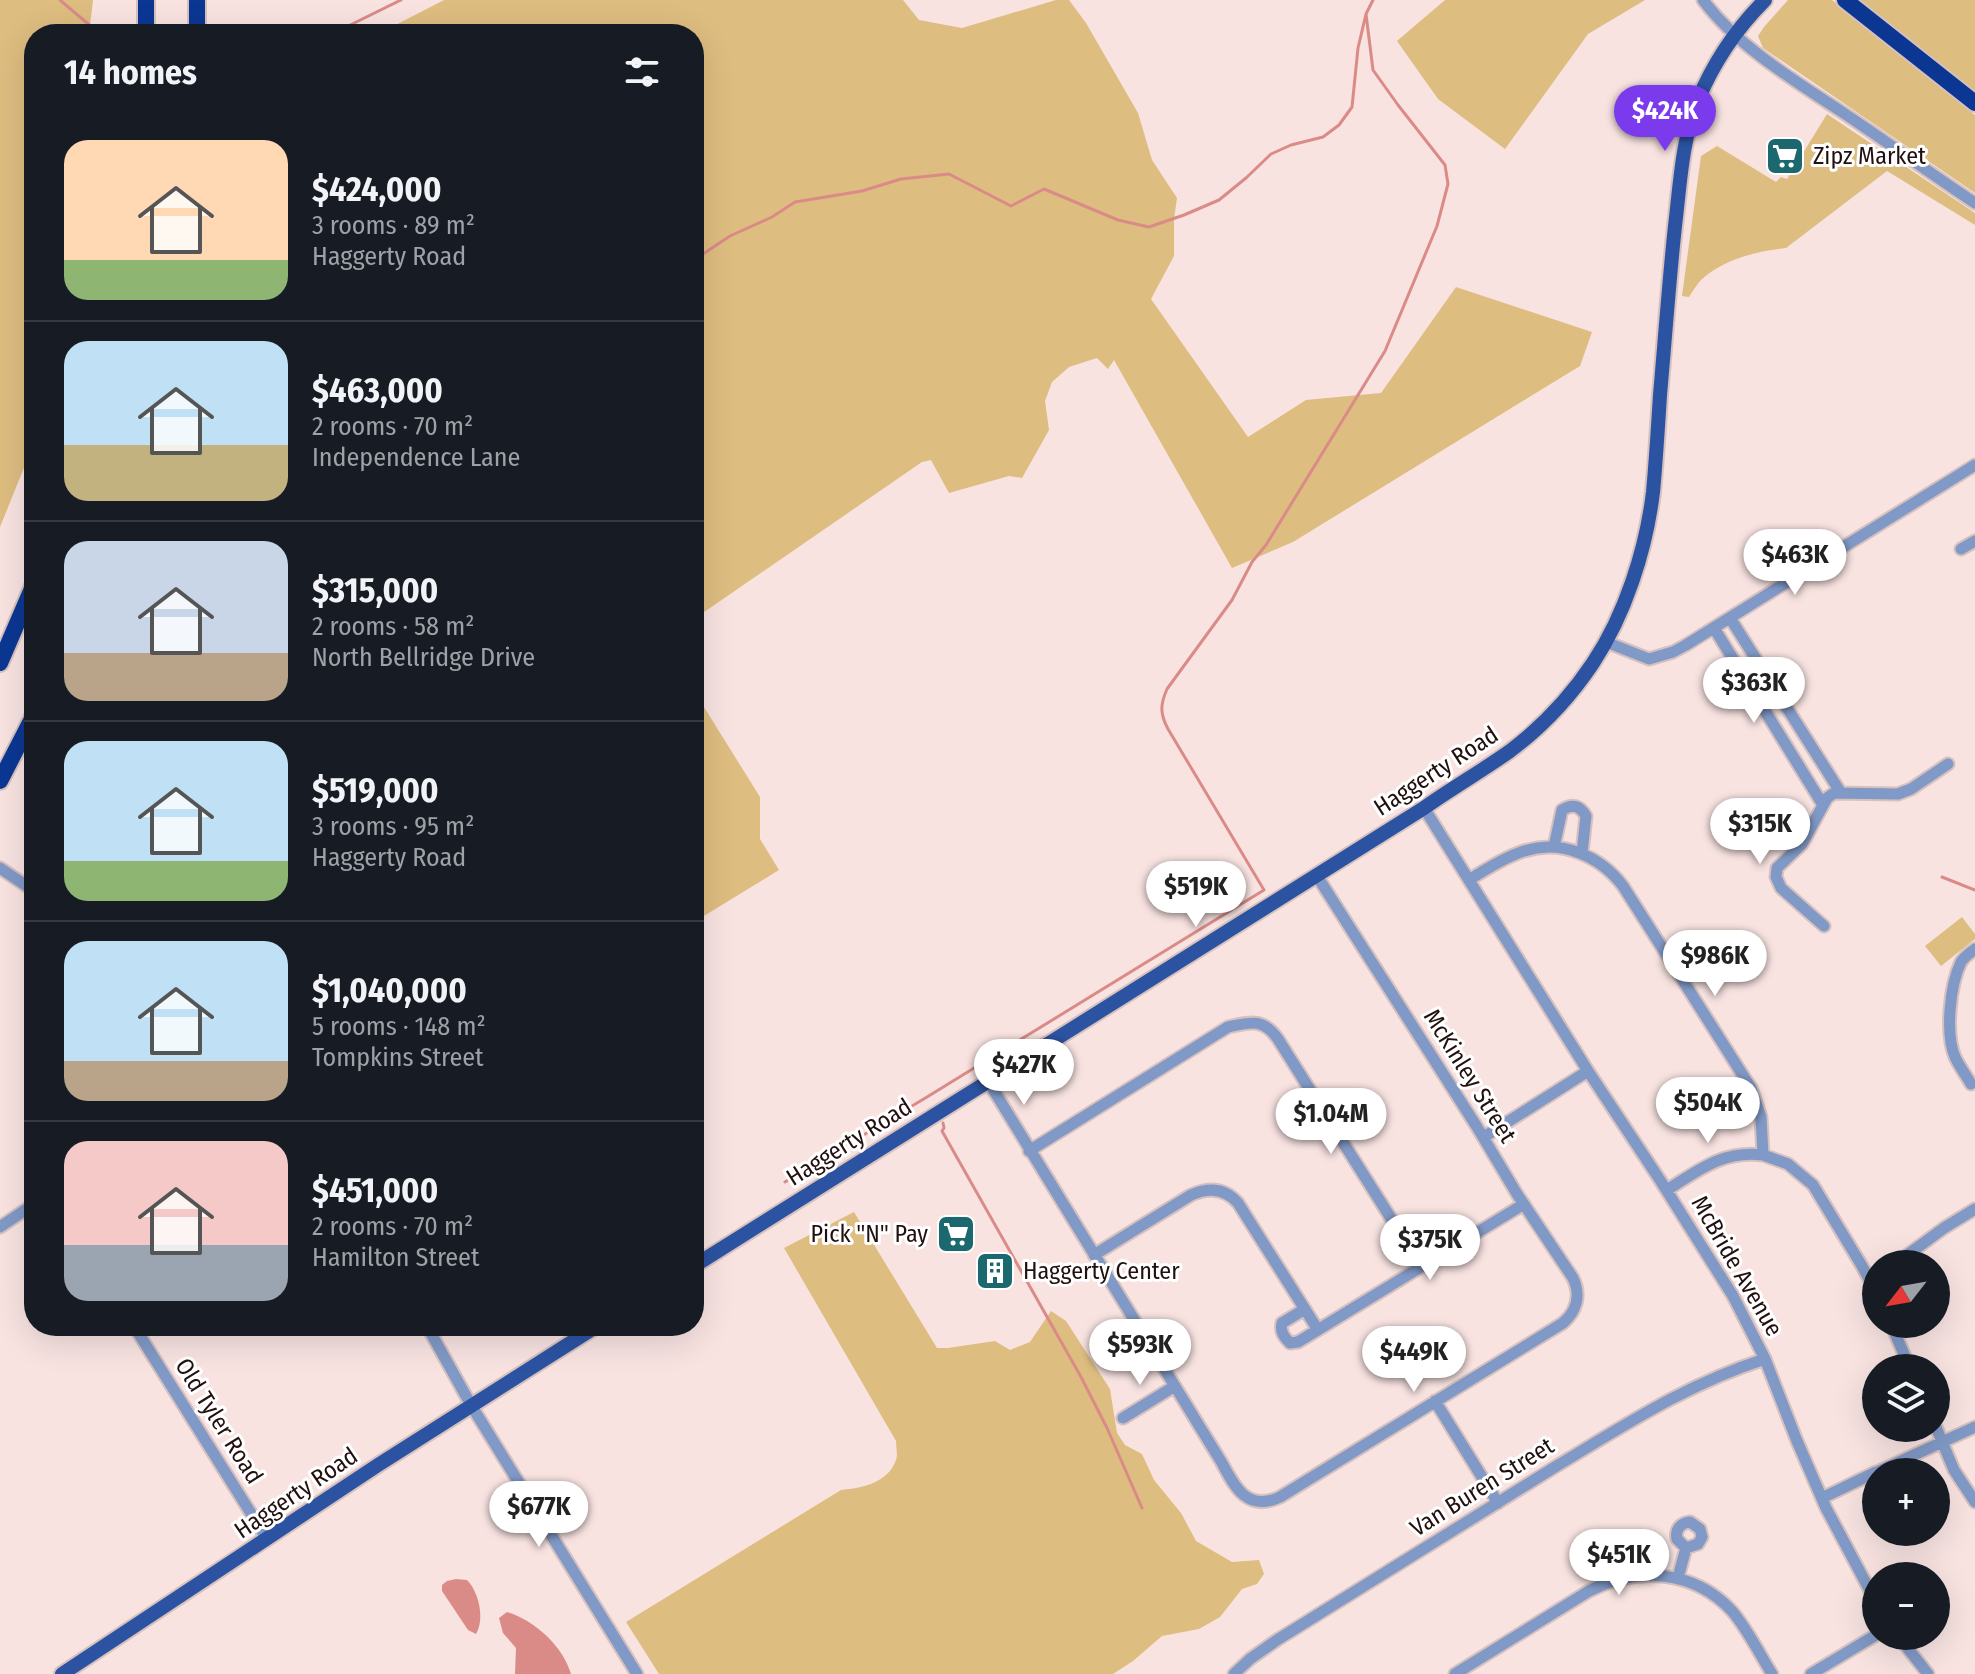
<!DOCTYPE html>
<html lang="en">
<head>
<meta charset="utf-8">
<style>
	:root { --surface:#171b24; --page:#20242c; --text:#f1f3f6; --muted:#9ea1a6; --line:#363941; --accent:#7c3aed }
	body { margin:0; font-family:"Fira Sans Condensed",sans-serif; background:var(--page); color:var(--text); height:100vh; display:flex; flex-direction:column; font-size:30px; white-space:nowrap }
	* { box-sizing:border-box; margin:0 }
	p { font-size:26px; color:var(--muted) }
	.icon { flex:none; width:44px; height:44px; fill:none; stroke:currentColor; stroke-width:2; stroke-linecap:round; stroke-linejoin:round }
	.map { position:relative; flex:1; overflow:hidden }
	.drawer { position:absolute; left:24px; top:24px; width:680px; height:1312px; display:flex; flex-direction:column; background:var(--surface); border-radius:32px; box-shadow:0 8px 32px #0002 }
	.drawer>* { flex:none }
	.needle { width:52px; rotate:239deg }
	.controls { position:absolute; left:1862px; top:1250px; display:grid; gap:16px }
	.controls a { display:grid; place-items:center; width:88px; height:88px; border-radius:50%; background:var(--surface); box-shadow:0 8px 32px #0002; font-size:40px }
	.price { position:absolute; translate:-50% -68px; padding:0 18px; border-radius:28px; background:#fff; color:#222; font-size:26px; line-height:52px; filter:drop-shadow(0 2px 4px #0008) }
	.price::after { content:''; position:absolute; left:50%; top:48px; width:24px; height:18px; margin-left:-12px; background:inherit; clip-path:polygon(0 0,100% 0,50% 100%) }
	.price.current { background:var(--accent); color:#fff }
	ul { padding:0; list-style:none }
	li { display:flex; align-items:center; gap:24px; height:200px; padding:0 40px }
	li+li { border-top:2px solid var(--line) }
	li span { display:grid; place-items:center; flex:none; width:224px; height:160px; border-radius:24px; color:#555 }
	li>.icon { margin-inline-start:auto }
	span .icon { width:96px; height:96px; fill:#fffc; stroke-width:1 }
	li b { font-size:34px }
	h2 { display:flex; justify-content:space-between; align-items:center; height:96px; padding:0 40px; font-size:34px }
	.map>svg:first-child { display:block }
</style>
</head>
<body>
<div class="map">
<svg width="1975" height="1674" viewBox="0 0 1975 1674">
	<rect width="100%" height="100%" fill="#f8e3e1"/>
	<!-- green -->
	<path fill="#debd80" d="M0 0H93L89 34H34V443L0 527Z
		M444 0H903L919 20 962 28 1056 0H1069L1086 23 1138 113 1152 160 1177 198 1174 219V256L1151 299 1248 437 1306 400 1381 393 1456 287 1592 332 1580 366 1293 542 1232 568 1114 360 1108 369 1097 358 1069 367 1052 382 1045 401 1049 430 1022 478 1009 476 949 493 931 460 922 462 694 619V34H378Z
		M1445 0H1645L1588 34 1505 149 1438 99 1397 41Z
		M1788 0H1832L1975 115V193L1763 48 1758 36 1764 27Z
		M1854 0H1975V96Z
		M1827 114 1975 213V225L1887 171 1786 248C1757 251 1721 260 1700 281 1696 286 1692 292 1689 297L1682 296 1701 156 1717 146 1776 182 1781 177 1787 179Z
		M694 691 760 797V839L779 870 694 922V774L699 770 703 736 694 719Z
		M1962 917 1975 934V939L1941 966 1925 946Z
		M854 1212 937 1348H948L995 1341 1010 1350 1030 1342 1051 1311 1066 1321 1110 1389 1117 1433 1125 1445 1142 1454 1154 1480 1181 1513 1196 1541 1232 1562 1259 1560 1264 1574 1257 1584 1242 1589 1220 1617 1199 1629 1162 1636 1133 1661 1113 1674H659L626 1622 841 1490C862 1488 888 1483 896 1460 898 1455 896 1447 896 1441L784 1248Z"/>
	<!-- water -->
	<path fill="#db8b87" d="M456 1579 467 1580C479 1592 485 1619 476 1634L468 1630 442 1591V1585L447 1581Z
		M507 1612C534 1620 563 1646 571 1674H515L516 1648 503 1633 499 1618Z"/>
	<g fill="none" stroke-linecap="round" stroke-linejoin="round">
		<!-- stream -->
		<path stroke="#db8b87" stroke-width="3" d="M60 0 100 34
			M332 34 401 0
			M694 260 730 236 772 217 795 202 862 191 901 179 949 174 1011 206 1044 189 1118 220 1149 227 1184 215 1219 200 1246 178 1271 154 1291 145 1323 137 1339 125 1352 107 1358 48 1366 14 1373 0
			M1942 877 1975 890
			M943 1123 944 1128 942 1131 1081 1377 1107 1428 1142 1508
			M785 1182 927 1097 1264 890 1168 729C1160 714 1160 705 1167 689L1232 600 1252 562 1266 545 1385 351 1437 226 1448 184 1445 165 1398 105 1373 70 1366 14"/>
		<defs>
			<path id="minor" d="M1703 0C1737 46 1795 81 1842 112 1887 142 1930 173 1975 203
				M1961 549 1975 541
				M1730 618 1841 793
				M1714 628 1823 805
				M1606 642 1649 659 1673 652 1686 645 1975 465
				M1424 808 1588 1071 1660 1180 1733 1296 1765 1359 1797 1441 1826 1508 1876 1602
				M1554 847 1562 810C1573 803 1580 806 1586 816L1582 853
				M0 868 34 891
				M1469 880C1486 869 1505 857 1524 851 1562 839 1600 856 1623 886L1751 1088 1761 1117 1763 1155 1788 1164 1813 1185 1862 1266 1876 1292
				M1824 926 1781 888 1776 877 1777 868 1802 844 1827 798 1834 793 1898 794 1911 789 1948 764
				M988 1081 1222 1463C1235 1488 1248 1512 1280 1497L1563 1323C1577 1311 1581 1295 1573 1278L1517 1194 1477 1127 1317 876
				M1971 1084C1966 1075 1959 1066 1955 1057 1945 1033 1950 985 1961 962 1965 956 1970 953 1975 949
				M1484 1137 1588 1071
				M1029 1151 1228 1027C1251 1022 1263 1018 1278 1039L1421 1266
				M1667 1190C1699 1170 1723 1150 1763 1155
				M0 1227 34 1204
				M1094 1255 1191 1195C1209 1187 1225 1188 1238 1203L1318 1330
				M1895 1264 1944 1228 1975 1209
				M1305 1309 1282 1323C1280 1332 1284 1337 1290 1343L1298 1342 1524 1204
				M1891 1324 1910 1368
				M134 1326 267 1539
				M427 1326 471 1405 637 1674
				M1435 1401 1498 1503
				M1123 1418 1175 1386
				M1936 1427 1954 1470 1975 1502
				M1877 1472 1975 1427
				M1822 1498 1876 1472
				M1678 1578 1686 1548 1698 1544 1702 1537 1700 1529 1690 1522C1680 1523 1675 1530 1677 1539L1686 1548
				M1898 1636 1928 1674
				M1234 1674 1250 1659 1277 1640C1370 1583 1462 1524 1555 1467 1625 1425 1687 1384 1765 1359
				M1455 1674 1589 1591C1637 1566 1694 1570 1732 1611 1748 1630 1759 1653 1772 1674
				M1811 1674 1876 1635"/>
			<path id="major" d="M694 1266 1424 808C1452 788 1482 771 1510 751 1542 727 1571 696 1593 663 1625 615 1646 550 1653 492 1656 460 1658 427 1660 395 1665 339 1669 282 1675 226 1680 185 1682 139 1698 100 1713 64 1737 28 1765 0
				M62 1674 378 1465 597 1326"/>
			<path id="highway" d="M1845 0 1975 103
				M146 34V0
				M197 34V0
				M0 663 34 584
				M0 781 34 715"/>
		</defs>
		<!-- minor casing -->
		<use href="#minor" stroke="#d6c1bf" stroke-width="15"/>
		<!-- major casing -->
		<use href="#major" stroke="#d6c1bf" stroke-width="18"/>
		<!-- highway casing -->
		<use href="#highway" stroke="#d6c1bf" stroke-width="20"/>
		<!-- minor -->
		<use href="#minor" stroke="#8199c6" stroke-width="11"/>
		<!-- major -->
		<use href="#major" stroke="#2c53a2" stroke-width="14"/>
		<!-- highway -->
		<use href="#highway" stroke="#0b3793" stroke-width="16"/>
	</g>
	<!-- icons -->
	<defs>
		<symbol id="supermarket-square" viewBox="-11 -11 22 22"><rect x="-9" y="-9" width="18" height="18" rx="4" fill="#1b686e" stroke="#fff"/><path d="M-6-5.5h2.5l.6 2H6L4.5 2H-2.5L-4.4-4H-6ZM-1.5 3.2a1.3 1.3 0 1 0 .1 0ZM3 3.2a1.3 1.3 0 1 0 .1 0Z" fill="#fff"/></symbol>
		<symbol id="building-square" viewBox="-11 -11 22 22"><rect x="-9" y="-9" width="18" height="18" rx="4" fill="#1b686e" stroke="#fff"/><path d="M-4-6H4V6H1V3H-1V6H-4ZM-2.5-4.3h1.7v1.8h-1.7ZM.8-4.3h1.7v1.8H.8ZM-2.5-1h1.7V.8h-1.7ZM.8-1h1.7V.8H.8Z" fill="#fff"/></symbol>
	</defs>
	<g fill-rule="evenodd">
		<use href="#supermarket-square" x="1763" y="134" width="44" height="44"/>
		<use href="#supermarket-square" x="934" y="1212" width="44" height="44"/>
		<use href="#building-square" x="973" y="1249" width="44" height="44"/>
	</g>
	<g text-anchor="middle" stroke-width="6" stroke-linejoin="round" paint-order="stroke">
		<!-- poi labels -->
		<g font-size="24" fill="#21100f" stroke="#fff" text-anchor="start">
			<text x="1813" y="164">Zipz Market</text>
			<text x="928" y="1242" text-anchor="end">Pick "N" Pay</text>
			<text x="1023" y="1279">Haggerty Center</text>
		</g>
		<!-- street labels -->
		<g font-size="24" fill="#21100f" stroke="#fff">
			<text transform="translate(1436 771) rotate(-33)" y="8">Haggerty Road</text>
			<text transform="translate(1470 1076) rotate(58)" y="8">McKinley Street</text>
			<text transform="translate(849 1142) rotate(-32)" y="8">Haggerty Road</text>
			<text transform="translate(1737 1266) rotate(60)" y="8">McBride Avenue</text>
			<text transform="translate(219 1421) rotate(58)" y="8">Old Tyler Road</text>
			<text transform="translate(1482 1487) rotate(-32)" y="8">Van Buren Street</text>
			<text transform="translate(296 1493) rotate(-34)" y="8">Haggerty Road</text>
		</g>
	</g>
</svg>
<div class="controls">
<a><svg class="needle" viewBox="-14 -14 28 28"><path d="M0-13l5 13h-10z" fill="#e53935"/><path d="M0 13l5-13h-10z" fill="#9ea1a6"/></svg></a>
<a><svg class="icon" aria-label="layers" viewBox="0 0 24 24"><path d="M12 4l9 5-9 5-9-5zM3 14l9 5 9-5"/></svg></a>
<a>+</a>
<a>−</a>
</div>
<b class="price current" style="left:1665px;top:153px">$424K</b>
<b class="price" style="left:1795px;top:597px">$463K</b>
<b class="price" style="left:1754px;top:725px">$363K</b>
<b class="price" style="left:1760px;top:866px">$315K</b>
<b class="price" style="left:1196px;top:929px">$519K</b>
<b class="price" style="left:1715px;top:998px">$986K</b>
<b class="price" style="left:1024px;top:1107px">$427K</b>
<b class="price" style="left:1708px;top:1145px">$504K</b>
<b class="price" style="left:1331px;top:1156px">$1.04M</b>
<b class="price" style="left:1430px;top:1282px">$375K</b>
<b class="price" style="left:1140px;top:1387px">$593K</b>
<b class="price" style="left:1414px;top:1394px">$449K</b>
<b class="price" style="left:539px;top:1549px">$677K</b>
<b class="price" style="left:1619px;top:1597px">$451K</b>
<section class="drawer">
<h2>14 homes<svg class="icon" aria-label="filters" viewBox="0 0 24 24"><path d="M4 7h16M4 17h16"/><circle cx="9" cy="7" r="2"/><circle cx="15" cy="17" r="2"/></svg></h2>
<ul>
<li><span style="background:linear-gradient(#ffd9b3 75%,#8fb573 0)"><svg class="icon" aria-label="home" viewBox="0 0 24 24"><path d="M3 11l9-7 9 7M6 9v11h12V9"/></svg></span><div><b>$424,000</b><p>3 rooms · 89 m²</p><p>Haggerty Road</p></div></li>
<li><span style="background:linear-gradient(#bfe0f5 65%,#c2b280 0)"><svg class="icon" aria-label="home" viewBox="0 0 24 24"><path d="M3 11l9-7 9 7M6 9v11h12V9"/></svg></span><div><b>$463,000</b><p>2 rooms · 70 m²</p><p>Independence Lane</p></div></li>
<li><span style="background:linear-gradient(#c9d6e8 70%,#b9a48a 0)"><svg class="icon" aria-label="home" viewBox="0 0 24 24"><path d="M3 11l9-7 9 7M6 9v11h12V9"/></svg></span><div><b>$315,000</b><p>2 rooms · 58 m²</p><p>North Bellridge Drive</p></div></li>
<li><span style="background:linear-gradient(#bfe0f5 75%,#8fb573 0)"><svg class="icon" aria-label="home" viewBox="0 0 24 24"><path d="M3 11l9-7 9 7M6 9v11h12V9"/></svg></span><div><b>$519,000</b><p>3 rooms · 95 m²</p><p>Haggerty Road</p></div></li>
<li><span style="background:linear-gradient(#bfe0f5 75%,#b9a48a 0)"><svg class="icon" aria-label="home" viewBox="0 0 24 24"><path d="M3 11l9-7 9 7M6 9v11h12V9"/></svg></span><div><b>$1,040,000</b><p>5 rooms · 148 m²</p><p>Tompkins Street</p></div></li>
<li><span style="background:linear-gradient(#f6c9c9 65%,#9aa5b1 0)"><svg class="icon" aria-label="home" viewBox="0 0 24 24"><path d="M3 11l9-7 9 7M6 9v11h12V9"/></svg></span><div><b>$451,000</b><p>2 rooms · 70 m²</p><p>Hamilton Street</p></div></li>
</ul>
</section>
</div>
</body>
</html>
